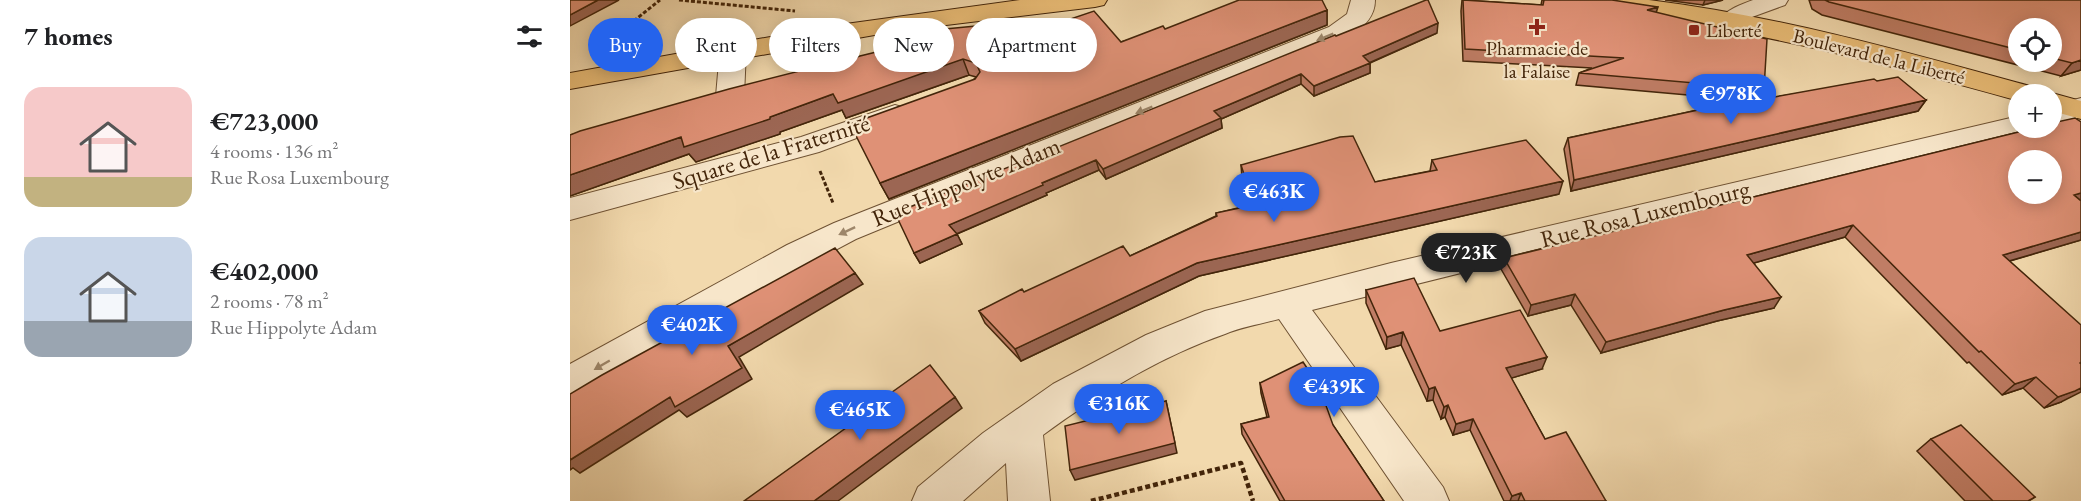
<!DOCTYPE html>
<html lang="en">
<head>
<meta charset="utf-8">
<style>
	:root { --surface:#fff; --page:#f2f2f2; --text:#202124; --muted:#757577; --accent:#2563eb }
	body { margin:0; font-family:"EB Garamond",serif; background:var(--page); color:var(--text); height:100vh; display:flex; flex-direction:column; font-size:22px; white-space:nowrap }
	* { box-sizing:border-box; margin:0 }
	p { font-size:20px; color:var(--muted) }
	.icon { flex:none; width:33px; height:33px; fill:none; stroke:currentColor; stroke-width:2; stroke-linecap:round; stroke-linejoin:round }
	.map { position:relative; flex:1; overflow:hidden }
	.side { display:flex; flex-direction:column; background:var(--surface); width:570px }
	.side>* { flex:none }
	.top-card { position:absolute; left:18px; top:18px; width:570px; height:54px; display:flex; gap:12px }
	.fabs { position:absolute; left:1438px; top:18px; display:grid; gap:12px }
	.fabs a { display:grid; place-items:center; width:54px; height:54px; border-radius:50%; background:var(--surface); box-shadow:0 3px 15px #0003; font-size:30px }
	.price { position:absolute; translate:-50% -51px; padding:0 14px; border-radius:21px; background:var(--accent); color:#fff; font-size:20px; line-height:39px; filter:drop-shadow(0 2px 3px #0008) }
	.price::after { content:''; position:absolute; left:50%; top:36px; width:18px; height:14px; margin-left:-9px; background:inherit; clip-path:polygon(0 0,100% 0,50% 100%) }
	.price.selected { background:#222; color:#fff }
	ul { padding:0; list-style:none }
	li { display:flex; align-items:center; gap:18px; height:150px; padding:0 24px }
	li span { display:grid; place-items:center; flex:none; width:168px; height:120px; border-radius:18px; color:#555 }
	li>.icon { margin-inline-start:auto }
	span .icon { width:72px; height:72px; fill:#fffc; stroke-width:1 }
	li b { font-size:26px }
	h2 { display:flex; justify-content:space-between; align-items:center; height:72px; padding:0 24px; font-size:26px }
	.pill { padding:0 21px; border-radius:27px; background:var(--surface); box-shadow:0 3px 15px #0003; font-size:21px; line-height:54px }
	.pill.selected { background:var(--accent); color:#fff }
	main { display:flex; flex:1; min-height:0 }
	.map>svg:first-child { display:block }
</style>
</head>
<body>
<main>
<section class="side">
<h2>7 homes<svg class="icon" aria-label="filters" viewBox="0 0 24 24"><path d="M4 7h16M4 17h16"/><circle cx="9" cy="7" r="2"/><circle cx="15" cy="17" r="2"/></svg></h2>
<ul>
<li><span style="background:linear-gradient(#f6c9c9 75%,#c2b280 0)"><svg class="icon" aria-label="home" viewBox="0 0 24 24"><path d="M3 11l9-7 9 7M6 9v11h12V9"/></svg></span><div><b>€723,000</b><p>4 rooms · 136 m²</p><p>Rue Rosa Luxembourg</p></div></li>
<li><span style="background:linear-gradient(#c9d6e8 70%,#9aa5b1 0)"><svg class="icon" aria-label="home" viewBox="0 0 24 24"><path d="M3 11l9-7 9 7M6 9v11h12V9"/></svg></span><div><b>€402,000</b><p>2 rooms · 78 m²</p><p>Rue Hippolyte Adam</p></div></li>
</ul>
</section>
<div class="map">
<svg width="1511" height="501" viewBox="0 0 1511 501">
	<rect width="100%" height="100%" fill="#f2d9ad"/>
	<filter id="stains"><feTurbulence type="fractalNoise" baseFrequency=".00333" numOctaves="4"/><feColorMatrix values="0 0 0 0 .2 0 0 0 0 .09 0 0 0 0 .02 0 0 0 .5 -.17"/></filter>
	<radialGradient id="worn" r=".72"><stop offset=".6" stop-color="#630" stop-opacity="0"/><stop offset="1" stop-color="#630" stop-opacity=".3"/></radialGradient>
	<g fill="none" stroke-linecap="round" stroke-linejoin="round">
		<defs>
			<path id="minor" d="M781 0H805C805 18 792 29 777 37L286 239 241 263 13 394 0 399V364L217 245 264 223 759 27 777 14Z
				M1183 0H1218L1215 5 1182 17 1170 26 1161 29 1152 26 1148 21C1157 9 1170 5 1183 0Z
				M163 42 172 44 176 50 174 96 170 102 160 105 150 102 146 96 150 50 154 44Z
				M1511 98V117L1482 125V106Z
				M325 105 335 108 339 114 335 120 249 152 0 220V198L231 137Z
				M1449 116V128H1462L1459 132 742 310 873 487 879 501H834L709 319C691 324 672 327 655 334 592 356 527 395 473 435L480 501H438L436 463 393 501H342L348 487 413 433 483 384 576 335 635 311 821 263Z"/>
			<path id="major" d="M450 0H537L534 5 525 7 327 31 0 89V73L261 26Z
				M1006 0C1030 0 1055 0 1079 0 1210 16 1340 53 1467 88L1471 94H1449V101C1306 61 1165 26 1018 7L1009 5Z
				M1482 93 1511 101V119L1482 111V94H1477Z"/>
		</defs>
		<!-- minor casing -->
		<use href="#minor" stroke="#6f5233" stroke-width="2"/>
		<!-- major casing -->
		<use href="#major" stroke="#43250a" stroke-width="2"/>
		<!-- path-far1 -->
		<path stroke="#43250a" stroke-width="3" stroke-dasharray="4 2" stroke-linecap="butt" d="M109 0 225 11
			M31 47 90 0
			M250 171 263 203"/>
		<!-- path -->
		<path stroke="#43250a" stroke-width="4.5" stroke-dasharray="5 3" stroke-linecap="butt" d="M521 501 671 463 683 501"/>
		<!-- minor -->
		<use href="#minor" fill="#f7e6ca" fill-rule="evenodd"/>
		<!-- major -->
		<use href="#major" fill="#e9bc76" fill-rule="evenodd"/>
	</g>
	<!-- wall -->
	<path fill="#c07d65" stroke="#43250a" stroke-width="1.5" fill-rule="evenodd" d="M892 0 971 5 972 0H1042L1086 12 1194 89 1190 97 1193 99 1307 81 1356 100 1348 111 1001 191 994 149 998 138 1174 100 1006 85 1009 73 1022 68 893 61 891 11Z
		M1095 0H1153L1133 5Z
		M1239 0H1511V70L1491 76 1252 15 1242 9ZM1449 28H1482V62H1449Z
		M757 10V25L319 199 310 183 406 77 399 75 276 118 272 110 210 132V134L126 162 119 154 0 196V135L251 69 456 34 551 42 595 29Z
		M867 33 800 63V73L744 96 731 84 651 119 652 128 536 179 529 170 476 193 477 195 387 234 392 244 350 263 344 253 766 36Z
		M1465 128 1511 240 1440 261 1491 402 1474 408 1453 388 1432 395 1399 362 1397 363 1275 237 1184 263 1204 308 1147 321 1031 353 1001 305 958 316 931 269 934 258Z
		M862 160 989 194 629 276 451 361 415 323 409 311 454 292 560 256 646 216V213L681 205 672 178 671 165 805 182 860 171Z
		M796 290 870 331 972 369 941 378 975 439 1036 501H934L900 430 883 435 875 417 871 419 863 400 857 401 831 345 816 349 796 303Z
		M690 383 763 425 814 501H710L672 434 671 424 697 417 691 393Z
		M1361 439 1465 497 1459 501H1395L1347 451Z"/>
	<!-- shaded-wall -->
	<path fill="#9c6653" stroke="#43250a" stroke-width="1.5" d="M28 0H49L0 26V15Z
		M1135 0H1153L1133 5Z
		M1088 7 1084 19 1077 10Z
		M757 10V25L319 199 310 183Z
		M868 23 867 33 792 66 793 56Z
		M393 59 399 75 276 118 272 110 210 132V134L126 162 119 154 0 196V175L111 137 200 117 263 94Z
		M1511 60V70L1491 76 1502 63Z
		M800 63V73L744 96V86Z
		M731 74V84L651 119 652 128 536 179 533 169 644 111Z
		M1356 100 1348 111 1001 191 1004 180Z
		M526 160 529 170 476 193 477 195 384 235 379 225 472 183Z
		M993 181 989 194 629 276 451 361 445 349 627 263Z
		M1511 193V201L1504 195Z
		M1283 225 1275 237 1170 267 1177 255Z
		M1511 232V240L1422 266 1433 255Z
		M387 234 392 244 350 263 344 253Z
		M285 273 293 284 169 357 182 379 117 417 109 410 10 473 3 468 0 470V460L100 397 158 346Z
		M1005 294 1001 305 958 316 961 305Z
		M1211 297 1204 308 1147 321 1031 353 1036 342 1154 310Z
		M833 332 831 345 816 349 817 337Z
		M977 357 972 369 932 381 936 368Z
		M1466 377 1453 388 1432 395 1445 384Z
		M865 387 863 400 857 401 859 389Z
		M1511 388V392L1491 402 1474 408 1488 397Z
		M385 397 392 408 268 501H244Z
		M596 401 607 453 505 480 500 470Z
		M878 405 875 417 871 419 874 407Z
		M903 419 900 430 883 435 886 424Z
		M951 493 948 501H940L942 496Z"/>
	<!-- building -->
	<path fill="#df9176" stroke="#43250a" stroke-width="1.5" fill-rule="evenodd" d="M0 0H28L0 15Z
		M669 0H752L757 10 310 183 280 124 405 79 410 72 406 63 393 59 268 103 263 94 200 117V119L114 147 111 137 0 175V135L10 131 159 89 249 66 251 69 290 56 343 43 346 39 375 29 447 22 456 34 524 11 551 42 593 26 595 29Z
		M856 0H858L868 23 793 56 800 63 744 86 731 74 644 111 651 118 533 169 526 160 472 183 473 185 379 225 387 234 344 253 325 213 765 35 766 36Z
		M893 0 973 5 974 0H1042L1088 7 1077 10 1197 39 1194 89 1009 73 1054 58 895 49Z
		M1255 0H1511V60L1502 63 1482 58V28H1449V50L1259 2Z
		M1328 77 1356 100 1004 180 998 138 1193 96V99L1304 79 1307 81Z
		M1505 118 1511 122V193L1504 195 1511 201V232L1433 255 1511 325V362L1510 363 1511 364V388L1505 391 1488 397 1466 377 1445 384 1411 351 1409 352 1283 225 1177 255 1211 297 1154 310 1036 342 1005 294 961 305 934 258 1465 128H1482V123ZM1449 160H1482V194H1449Z
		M783 136 805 182 867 170 862 160 956 140 993 181 627 263 445 349 409 311 452 289 454 292 553 246 560 256 647 216 646 213 684 205 671 165 770 137Z
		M265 248 285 273 158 346 172 368 105 407 100 397 0 460V394L32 375Z
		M844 278 870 331 950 310 977 357 936 368 975 439 996 432 1036 501H955L951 493 942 496 903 419 886 424 878 405 874 407 865 387 859 389 833 332 817 337 796 290Z
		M733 362 749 386 763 425 814 501H715L671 424 699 417 690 383Z
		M360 365 385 397 244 501H174L294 415 293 413Z
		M596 401 605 443 500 470 495 426Z
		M1391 425 1465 497 1458 501H1423L1361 439Z"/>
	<!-- one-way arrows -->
	<defs><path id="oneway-solid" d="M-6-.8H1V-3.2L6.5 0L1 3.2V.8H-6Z" transform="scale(1.5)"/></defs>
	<g fill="#9d866a">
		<use href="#oneway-solid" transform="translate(755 37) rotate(158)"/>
		<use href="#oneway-solid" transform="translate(574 110) rotate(158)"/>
		<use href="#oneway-solid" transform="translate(277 231) rotate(155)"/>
		<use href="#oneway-solid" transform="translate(32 365) rotate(150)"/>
	</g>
	<!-- markers -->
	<g fill="#8f2418" stroke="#f7e6ca" stroke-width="2">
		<path d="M964 18h6v6h6v6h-6v6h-6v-6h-6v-6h6z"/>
		<rect x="1118" y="24" width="12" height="12" rx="3"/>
	</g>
	<g text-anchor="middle" stroke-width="4.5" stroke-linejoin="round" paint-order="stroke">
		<!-- far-poi labels -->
		<g font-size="20" fill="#43250a" stroke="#f7e6ca" text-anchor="start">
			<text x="1136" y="37">Liberté</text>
			<text x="967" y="55" text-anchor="middle">Pharmacie de<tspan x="967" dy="23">la Falaise</tspan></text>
		</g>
		<!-- far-street labels -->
		<g font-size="20" fill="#43250a" stroke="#f7e6ca">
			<text transform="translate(1309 56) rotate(14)" y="7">Boulevard de la Liberté</text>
		</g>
		<!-- street labels -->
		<g font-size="24" fill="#43250a" stroke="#f7e6ca">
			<text transform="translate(201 152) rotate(-17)" y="8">Square de la Fraternité</text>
			<text transform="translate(396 182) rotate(-22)" y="8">Rue Hippolyte Adam</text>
			<text transform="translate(1075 214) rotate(-14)" y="8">Rue Rosa Luxembourg</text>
		</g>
	</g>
	<rect width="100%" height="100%" filter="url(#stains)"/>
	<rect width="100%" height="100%" fill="url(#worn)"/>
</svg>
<div class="fabs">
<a><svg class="icon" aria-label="locate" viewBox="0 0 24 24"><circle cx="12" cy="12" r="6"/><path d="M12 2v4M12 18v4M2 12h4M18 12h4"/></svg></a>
<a>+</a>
<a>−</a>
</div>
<b class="price" style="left:1161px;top:125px">€978K</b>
<b class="price" style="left:704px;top:223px">€463K</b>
<b class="price selected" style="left:896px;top:284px">€723K</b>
<b class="price" style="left:122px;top:356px">€402K</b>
<b class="price" style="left:764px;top:418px">€439K</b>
<b class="price" style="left:549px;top:435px">€316K</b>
<b class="price" style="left:290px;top:441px">€465K</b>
<div class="top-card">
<a class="pill selected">Buy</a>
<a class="pill">Rent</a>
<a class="pill">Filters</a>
<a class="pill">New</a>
<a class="pill">Apartment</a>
</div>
</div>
</main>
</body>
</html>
